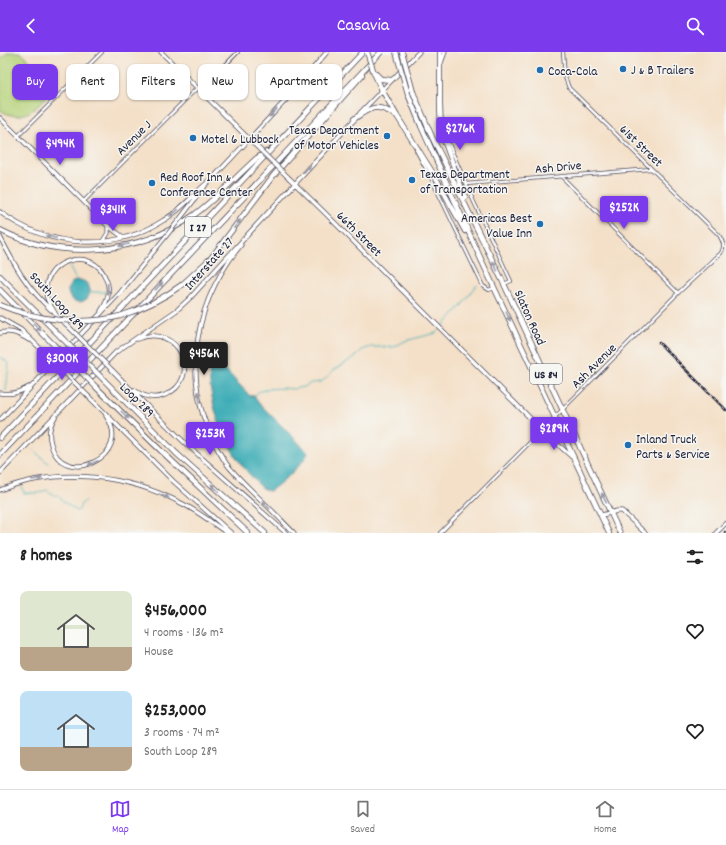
<!DOCTYPE html>
<html lang="en">
<head>
<meta charset="utf-8">
<style>
	:root { --surface:#fff; --page:#f2f2f2; --text:#222; --muted:#767676; --line:#e0e0e0; --accent:#7c3aed }
	body { margin:0; font-family:Dekko,sans-serif; background:var(--page); color:var(--text); height:100vh; display:flex; flex-direction:column; font-size:15px; white-space:nowrap }
	* { box-sizing:border-box; margin:0 }
	p { font-size:13px; color:var(--muted) }
	.icon { flex:none; width:22px; height:22px; fill:none; stroke:currentColor; stroke-width:2; stroke-linecap:round; stroke-linejoin:round }
	.map { position:relative; height:481px; overflow:hidden }
	.details { display:flex; flex-direction:column; background:var(--surface); flex:1 }
	.details>* { flex:none }
	.top-card { position:absolute; left:12px; top:12px; width:400px; height:36px; display:flex; gap:8px }
	.price { position:absolute; translate:-50% -34px; padding:0 9px; border-radius:4px; background:var(--accent); color:#fff; font-size:13px; line-height:26px; filter:drop-shadow(0 1px 2px #0008) }
	.price::after { content:''; position:absolute; left:50%; top:24px; width:12px; height:9px; margin-left:-6px; background:inherit; clip-path:polygon(0 0,100% 0,50% 100%) }
	.price.selected { background:#222; color:#fff }
	ul { padding:0; list-style:none }
	li { display:flex; align-items:center; gap:12px; height:100px; padding:0 20px }
	li span { display:grid; place-items:center; flex:none; width:112px; height:80px; border-radius:8px; color:#555 }
	li>.icon { margin-inline-start:auto }
	span .icon { width:48px; height:48px; fill:#fffc; stroke-width:1 }
	li b { font-size:17px }
	h2 { display:flex; justify-content:space-between; align-items:center; height:48px; padding:0 20px; font-size:17px }
	.pill { padding:0 14px; border-radius:8px; background:var(--surface); box-shadow:0 1px 3px #0004; font-size:14px; line-height:36px }
	.pill.selected { background:var(--accent); color:#fff }
	header { display:flex; justify-content:space-between; align-items:center; height:52px; padding:0 20px; background:var(--accent); color:#fff; font-size:18px; font-weight:600 }
	.menu { display:flex; justify-content:space-around; align-items:center; height:56px; border-top:1px solid var(--line); background:var(--surface); font-size:11px; color:var(--muted) }
	.menu a { display:grid; justify-items:center; gap:2px }
	.menu .selected { color:var(--accent) }
	.map>svg:first-child { display:block }
</style>
</head>
<body>
<header><svg class="icon" aria-label="back" viewBox="0 0 24 24"><path d="M15 5l-7 7 7 7"/></svg>Casavia<svg class="icon" aria-label="search" viewBox="0 0 24 24"><circle cx="10" cy="10" r="6"/><path d="M15 15l6 6"/></svg></header>
<div class="map">
<svg width="726" height="481" viewBox="0 0 726 481">
	<rect width="100%" height="100%" fill="#f6f6f2"/>
	<filter id="ink" filterUnits="userSpaceOnUse"><feTurbulence type="fractalNoise" baseFrequency=".025" numOctaves="2"/><feDisplacementMap in="SourceGraphic" scale="8" xChannelSelector="R" yChannelSelector="G"/><feConvolveMatrix kernelMatrix="1 2 1 2 8 2 1 2 1" color-interpolation-filters="sRGB"/></filter>
	<filter id="wash" filterUnits="userSpaceOnUse"><feTurbulence type="fractalNoise" baseFrequency=".012" numOctaves="4" result="noise"/><feDisplacementMap in="SourceGraphic" scale="16" xChannelSelector="R" yChannelSelector="G"/><feGaussianBlur stdDeviation="0.9" result="paint"/><feColorMatrix in="noise" values="0 0 0 0 0 0 0 0 0 0 0 0 0 0 0 0 0 1.4 0 .05"/><feComposite in="paint" operator="in"/></filter>
	<g filter="url(#wash)">
		<rect width="100%" height="100%" fill="#f4e0c8"/>
		<!-- garden -->
		<path fill="#b5d177" stroke="#6c7a59" d="M8 0H20L30 9 50 39C39 57 20 72 0 58V8Z"/>
		<!-- water -->
		<path fill="#3aacb5" stroke="#2e6778" d="M68 239a11 11 0 1 1 22 0a11 11 0 1 1-22 0Z
			M214 308 223 315 250 344 255 343V346L258 350 302 394 308 401C303 412 280 432 270 439 263 439 258 431 253 426 224 396 209 354 209 313L211 309Z"/>
		<g fill="none" stroke-linecap="round" stroke-linejoin="round">
			<!-- stream -->
			<path stroke="#3aacb5" stroke-width="1" d="M68 212 76 228
				M90 240H106
				M442 275 462 253 477 233
				M0 305 9 311 6 339
				M255 343 258 340 267 337 283 336 292 337 304 335 311 331 321 330 325 327 334 318 358 303 362 298 371 295H394L405 289 436 281 439 278
				M33 398 48 411
				M22 434 24 441H38L47 438 55 444H59L64 450 77 459 79 458 81 452 85 449"/>
		</g>
	</g>
	<g filter="url(#ink)">
		<g fill="none" stroke-linecap="round" stroke-linejoin="round">
			<defs>
				<path id="street" d="M200 39 238 0
					M442 76 473 148 511 229 504 232
					M18 84 102 0
					M416 98 431 126 483 234 489 238 494 236
					M561 124 678 241
					M466 132 651 117
					M84 149 197 36
					M440 481 678 241 721 201C725 194 723 190 719 183L569 36 565 25 563 0"/>
				<path id="secondary" d="M161 0 250 88
					M441 11 445 0
					M360 61 419 0
					M0 66 108 174 123 185
					M212 127 285 49 327 0
					M290 127 324 160 542 378 574 407
					M0 160C48 196 113 201 164 168 183 157 196 139 213 126
					M179 168 205 134
					M0 185C16 216 26 234 51 258
					M103 189 108 181V174
					M241 193C189 256 179 341 226 411 235 423 247 434 257 444 270 456 282 469 294 481
					M55 262 70 276
					M56 263C53 257 49 252 47 246 38 209 93 191 106 227 111 238 108 249 101 259
					M0 266 21 278 46 302
					M0 281C11 278 19 282 29 288
					M113 319 143 350 185 391 286 481
					M134 338C144 345 154 348 165 343 203 328 181 270 137 287
					M0 341C11 343 19 341 29 335
					M89 345 172 428 231 481
					M55 365C49 374 48 382 51 392 62 437 135 405 106 364
					M0 368 119 242 154 199
					M0 421 116 300 177 258 191 245 251 179 355 67
					M0 438C59 414 128 423 183 452 199 460 212 471 227 481
					M602 463 617 459H622L645 481
					M716 481 726 471"/>
				<path id="highway" d="M440 0V52L441 80 465 145
					M374 21 382 38 397 64 436 126 465 179
					M376 22 381 27 391 28
					M413 40 432 85 504 232 620 481
					M408 42 421 74 479 203 609 481
					M354 67C370 55 377 51 395 63
					M0 178C60 209 139 203 194 163 216 147 236 125 257 106L266 100
					M0 224 61 285
					M183 232 211 206 273 124 362 23
					M0 238 54 293
					M104 328 176 401 265 481
					M97 336 154 392 248 481
					M0 386 363 0
					M0 403 381 0"/>
			</defs>
			<!-- street casing -->
			<use href="#street" stroke="#423e50" stroke-width="4"/>
			<!-- secondary casing -->
			<use href="#secondary" stroke="#423e50" stroke-width="5"/>
			<!-- highway casing -->
			<use href="#highway" stroke="#423e50" stroke-width="6"/>
			<!-- street -->
			<use href="#street" stroke="#fff" stroke-width="2.5"/>
			<!-- secondary -->
			<use href="#secondary" stroke="#fff" stroke-width="3.5"/>
			<!-- highway -->
			<use href="#highway" stroke="#fff" stroke-width="4.5"/>
			<defs>
				<path id="rail" d="M659 291 726 358
					M725 480 726 481"/>
			</defs>
			<!-- rail casing -->
			<use href="#rail" stroke="#22223b" stroke-width="2.5"/>
			<!-- rail -->
			<use href="#rail" stroke="#f6f6f2" stroke-width="1" stroke-dasharray="3" stroke-linecap="butt"/>
			<defs>
				<path id="secondary-bridge" d="M252 90 290 127
					M154 199 179 168
					M70 276 113 319
					M46 302 89 345"/>
				<path id="highway-bridge" d="M367 0 374 21
					M396 0 408 42
					M402 0 413 40
					M0 253C35 268 83 274 120 264 143 257 164 246 183 232
					M61 285 104 328
					M54 293 97 336"/>
			</defs>
			<!-- secondary-bridge casing -->
			<use href="#secondary-bridge" stroke="#423e50" stroke-width="5" stroke-linecap="butt"/>
			<!-- highway-bridge casing -->
			<use href="#highway-bridge" stroke="#423e50" stroke-width="6" stroke-linecap="butt"/>
			<!-- secondary-bridge -->
			<use href="#secondary-bridge" stroke="#fff" stroke-width="3.5"/>
			<!-- highway-bridge -->
			<use href="#highway-bridge" stroke="#fff" stroke-width="4.5"/>
		</g>
		<!-- one-way arrows -->
		<defs><path id="oneway-solid" d="M-6-.8H1V-3.2L6.5 0L1 3.2V.8H-6Z"/></defs>
		<g fill="#9c9ca7">
			<use href="#oneway-solid" transform="translate(273 61) rotate(133)"/>
			<use href="#oneway-solid" transform="translate(307 117) rotate(-47)"/>
			<use href="#oneway-solid" transform="translate(174 161) rotate(141)"/>
			<use href="#oneway-solid" transform="translate(237 172) rotate(-53)"/>
			<use href="#oneway-solid" transform="translate(51 185) rotate(-165)"/>
			<use href="#oneway-solid" transform="translate(124 193) rotate(168)"/>
			<use href="#oneway-solid" transform="translate(495 214) rotate(-116)"/>
			<use href="#oneway-solid" transform="translate(159 234) rotate(-47)"/>
			<use href="#oneway-solid" transform="translate(108 237) rotate(86)"/>
			<use href="#oneway-solid" transform="translate(508 264) rotate(65)"/>
			<use href="#oneway-solid" transform="translate(37 275) rotate(45)"/>
			<use href="#oneway-solid" transform="translate(199 345) rotate(-101)"/>
			<use href="#oneway-solid" transform="translate(125 363) rotate(45)"/>
			<use href="#oneway-solid" transform="translate(93 411) rotate(155)"/>
			<use href="#oneway-solid" transform="translate(37 427) rotate(-9)"/>
			<use href="#oneway-solid" transform="translate(215 436) rotate(-137)"/>
			<use href="#oneway-solid" transform="translate(164 444) rotate(23)"/>
			<use href="#oneway-solid" transform="translate(604 446) rotate(-115)"/>
			<use href="#oneway-solid" transform="translate(266 453) rotate(-135)"/>
		</g>
	</g>
	<!-- markers -->
	<g fill="#1f6fb2" stroke="#f6f6f2" stroke-width="1.5">
		<circle cx="623" cy="17" r="4"/>
		<circle cx="540" cy="18" r="4"/>
		<circle cx="387" cy="84" r="4"/>
		<circle cx="193" cy="86" r="4"/>
		<circle cx="412" cy="128" r="4"/>
		<circle cx="152" cy="131" r="4"/>
		<circle cx="540" cy="172" r="4"/>
		<circle cx="628" cy="393" r="4"/>
	</g>
	<g text-anchor="middle" stroke-width="3" stroke-linejoin="round" paint-order="stroke">
		<!-- shield labels -->
		<g fill="#f6f6f2" stroke="#626272" stroke-width="1">
			<rect x="185" y="165" width="26" height="20" rx="3"/>
			<rect x="530" y="312" width="32" height="20" rx="3"/>
		</g>
		<g font-size="12" font-weight="bold" fill="#22223b">
			<text x="198" y="179">I 27</text>
			<text x="546" y="326">US 84</text>
		</g>
		<!-- poi labels -->
		<g font-size="13" fill="#22223b" stroke="#f6f6f2" text-anchor="start">
			<text x="631" y="22">J &amp; B Trailers</text>
			<text x="548" y="23">Coca-Cola</text>
			<text x="379" y="82" text-anchor="end">Texas Department<tspan x="379" dy="15">of Motor Vehicles</tspan></text>
			<text x="201" y="91">Motel 6 Lubbock</text>
			<text x="420" y="126">Texas Department<tspan x="420" dy="15">of Transportation</tspan></text>
			<text x="160" y="129">Red Roof Inn &amp;<tspan x="160" dy="15">Conference Center</tspan></text>
			<text x="532" y="170" text-anchor="end">Americas Best<tspan x="532" dy="15">Value Inn</tspan></text>
			<text x="636" y="391">Inland Truck<tspan x="636" dy="15">Parts &amp; Service</tspan></text>
		</g>
		<!-- street labels -->
		<g font-size="13" fill="#22223b" stroke="#f6f6f2">
			<text transform="translate(133 85) rotate(-45)" y="5">Avenue J</text>
			<text transform="translate(642 93) rotate(44)" y="5">61st Street</text>
			<text transform="translate(558 114) rotate(-5)" y="5">Ash Drive</text>
			<text transform="translate(360 181) rotate(45)" y="5">66th Street</text>
			<text transform="translate(208 211) rotate(-48)" y="5">Interstate 27</text>
			<text transform="translate(58 248) rotate(47)" y="5">South Loop 289</text>
			<text transform="translate(531 265) rotate(66)" y="5">Slaton Road</text>
			<text transform="translate(593 313) rotate(-45)" y="5">Ash Avenue</text>
			<text transform="translate(138 347) rotate(45)" y="5">Loop 289</text>
		</g>
	</g>
</svg>
<b class="price" style="left:460px;top:99px">$276K</b>
<b class="price" style="left:60px;top:114px">$494K</b>
<b class="price" style="left:624px;top:178px">$252K</b>
<b class="price" style="left:113px;top:180px">$341K</b>
<b class="price selected" style="left:204px;top:324px">$456K</b>
<b class="price" style="left:62px;top:329px">$300K</b>
<b class="price" style="left:554px;top:399px">$289K</b>
<b class="price" style="left:210px;top:404px">$253K</b>
<div class="top-card">
<a class="pill selected">Buy</a>
<a class="pill">Rent</a>
<a class="pill">Filters</a>
<a class="pill">New</a>
<a class="pill">Apartment</a>
</div>
</div>
<section class="details">
<h2>8 homes<svg class="icon" aria-label="filters" viewBox="0 0 24 24"><path d="M4 7h16M4 17h16"/><circle cx="9" cy="7" r="2"/><circle cx="15" cy="17" r="2"/></svg></h2>
<ul>
<li><span style="background:linear-gradient(#dfe7d0 70%,#b9a48a 0)"><svg class="icon" aria-label="home" viewBox="0 0 24 24"><path d="M3 11l9-7 9 7M6 9v11h12V9"/></svg></span><div><b>$456,000</b><p>4 rooms · 136 m²</p><p>House</p></div><svg class="icon" aria-label="heart" viewBox="0 0 24 24"><path d="M12 20l-8-8c-3-5 5-10 8-4 3-6 11-1 8 4z"/></svg></li>
<li><span style="background:linear-gradient(#bfe0f5 70%,#b9a48a 0)"><svg class="icon" aria-label="home" viewBox="0 0 24 24"><path d="M3 11l9-7 9 7M6 9v11h12V9"/></svg></span><div><b>$253,000</b><p>3 rooms · 74 m²</p><p>South Loop 289</p></div><svg class="icon" aria-label="heart" viewBox="0 0 24 24"><path d="M12 20l-8-8c-3-5 5-10 8-4 3-6 11-1 8 4z"/></svg></li>
</ul>
</section>
<nav class="menu">
<a class="selected"><svg class="icon" aria-label="map" viewBox="0 0 24 24"><path d="M3 6l6-2 6 2 6-2v14l-6 2-6-2-6 2zM9 4v14M15 6v14"/></svg>Map</a>
<a><svg class="icon" aria-label="saved" viewBox="0 0 24 24"><path d="M7 4h10v16l-5-4-5 4z"/></svg>Saved</a>
<a><svg class="icon" aria-label="home" viewBox="0 0 24 24"><path d="M3 11l9-7 9 7M6 9v11h12V9"/></svg>Home</a>
</nav>
</body>
</html>
